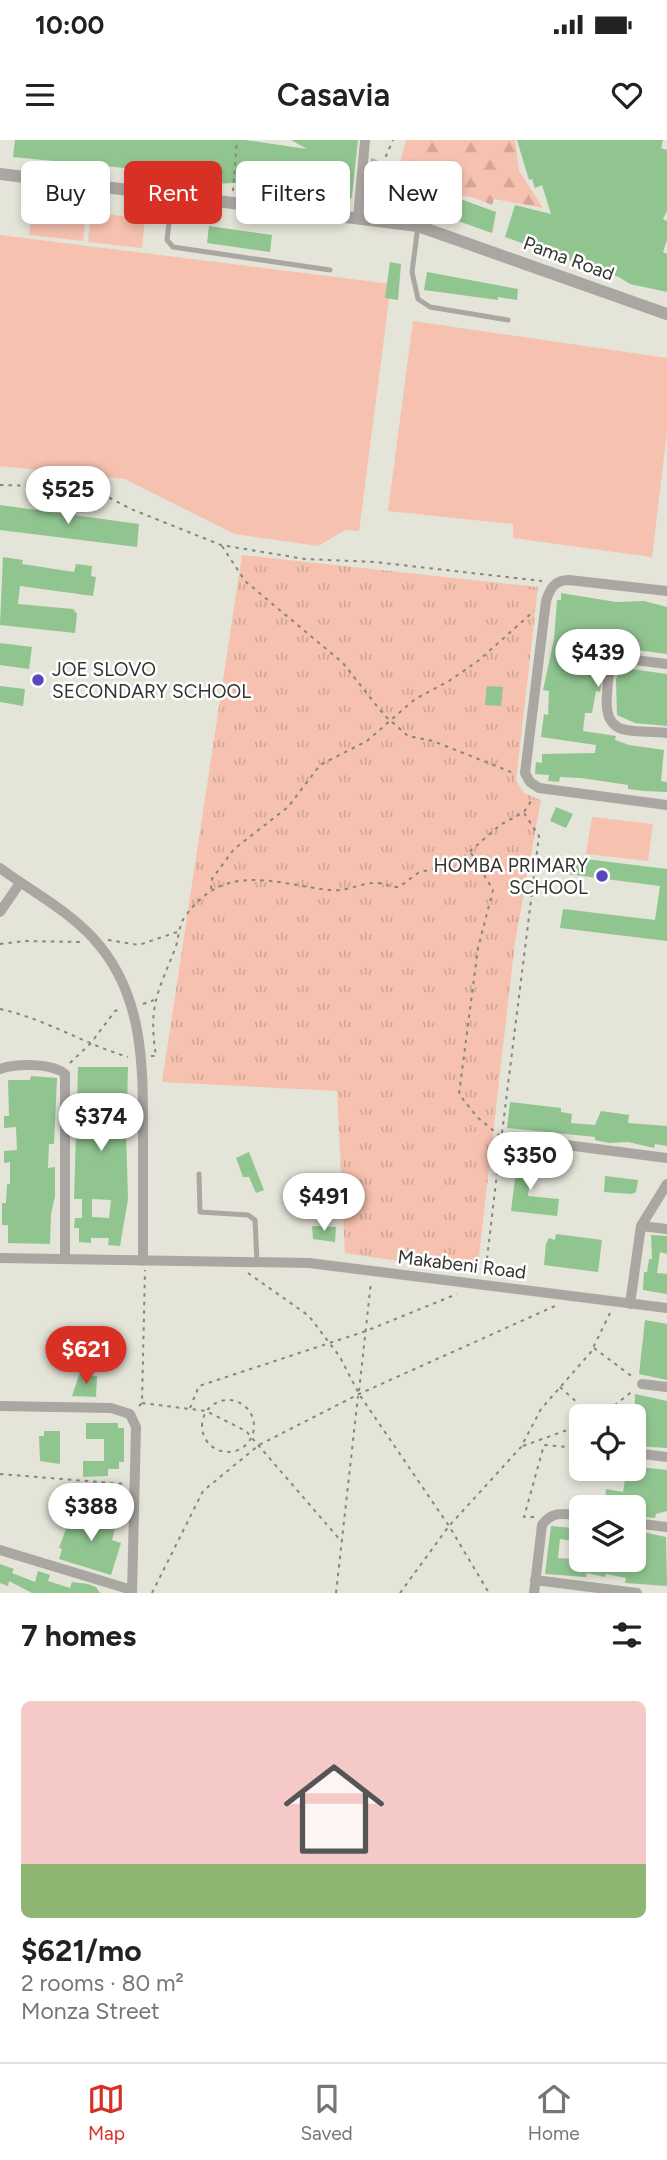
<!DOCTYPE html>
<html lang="en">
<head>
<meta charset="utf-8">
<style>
	:root { --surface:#fff; --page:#f6f6f6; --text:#222; --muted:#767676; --line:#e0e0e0; --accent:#d93025 }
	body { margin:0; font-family:Figtree,sans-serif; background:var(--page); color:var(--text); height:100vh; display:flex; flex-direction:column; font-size:26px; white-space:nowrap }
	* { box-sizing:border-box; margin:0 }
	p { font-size:23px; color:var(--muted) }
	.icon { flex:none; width:38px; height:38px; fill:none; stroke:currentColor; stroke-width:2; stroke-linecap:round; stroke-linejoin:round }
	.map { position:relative; height:1453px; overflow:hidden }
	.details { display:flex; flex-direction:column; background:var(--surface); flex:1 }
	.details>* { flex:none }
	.top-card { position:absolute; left:21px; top:21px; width:626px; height:63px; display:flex; gap:14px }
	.controls { position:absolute; left:569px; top:1264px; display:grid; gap:14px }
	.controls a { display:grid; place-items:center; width:77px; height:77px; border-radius:10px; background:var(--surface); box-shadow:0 4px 10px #0003; font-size:35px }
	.price { position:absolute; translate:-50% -60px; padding:0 16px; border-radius:24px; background:#fff; color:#222; font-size:23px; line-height:46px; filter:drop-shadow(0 2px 4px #0008) }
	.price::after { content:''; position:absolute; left:50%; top:42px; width:21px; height:16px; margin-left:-10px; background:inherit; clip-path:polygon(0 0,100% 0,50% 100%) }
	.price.selected { background:var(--accent); color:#fff }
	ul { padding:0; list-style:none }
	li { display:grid; align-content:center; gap:14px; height:371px; padding:0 21px }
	li span { display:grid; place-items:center; height:217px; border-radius:10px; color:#555 }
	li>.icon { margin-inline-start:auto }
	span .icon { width:126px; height:126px; fill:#fffc; stroke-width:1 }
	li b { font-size:30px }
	h2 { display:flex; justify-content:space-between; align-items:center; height:84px; padding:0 21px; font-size:30px }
	.pill { padding:0 24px; border-radius:10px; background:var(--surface); box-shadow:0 4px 10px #0003; font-size:24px; line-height:63px }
	.pill.selected { background:var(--accent); color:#fff }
	.status { display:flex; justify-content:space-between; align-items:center; height:49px; padding:0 35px; background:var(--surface); direction:ltr }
	.status svg { height:19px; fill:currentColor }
	header { display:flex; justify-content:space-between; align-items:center; height:91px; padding:0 21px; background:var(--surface); font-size:32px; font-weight:600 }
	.tabs { display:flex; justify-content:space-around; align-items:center; height:98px; border-top:2px solid var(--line); background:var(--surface); font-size:19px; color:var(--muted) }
	.tabs a { display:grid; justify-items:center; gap:4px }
	.tabs .selected { color:var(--accent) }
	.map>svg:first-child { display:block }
</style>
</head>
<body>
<div class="status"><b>10:00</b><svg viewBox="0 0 49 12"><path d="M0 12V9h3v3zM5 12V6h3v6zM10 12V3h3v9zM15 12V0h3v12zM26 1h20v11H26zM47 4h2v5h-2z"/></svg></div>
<header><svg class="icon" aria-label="menu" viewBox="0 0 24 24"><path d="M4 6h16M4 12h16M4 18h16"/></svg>Casavia<svg class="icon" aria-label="heart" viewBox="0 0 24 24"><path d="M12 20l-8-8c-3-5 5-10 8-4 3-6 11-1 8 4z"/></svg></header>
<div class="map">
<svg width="667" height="1453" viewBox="0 0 667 1453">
	<defs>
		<pattern id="grass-tufts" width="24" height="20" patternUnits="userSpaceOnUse" patternTransform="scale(1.75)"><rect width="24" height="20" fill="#f6c1af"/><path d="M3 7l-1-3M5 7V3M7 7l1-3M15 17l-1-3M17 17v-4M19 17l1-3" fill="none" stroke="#d3a697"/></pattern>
		<pattern id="forest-firs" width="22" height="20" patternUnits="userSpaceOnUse" patternTransform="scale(1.75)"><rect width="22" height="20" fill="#f6c1af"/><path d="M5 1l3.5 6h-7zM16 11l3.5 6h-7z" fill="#d3a697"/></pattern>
	</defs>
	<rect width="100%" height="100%" fill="#e4e4d8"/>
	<!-- grass -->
	<path fill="url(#grass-tufts)" d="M242 415 538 447 516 641 524 653 541 660 515 802 477 1133 345 1113 337 951 162 942Z"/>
	<!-- forest -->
	<path fill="url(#forest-firs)" d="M406 0H515L519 31 543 68 494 59 492 65 475 58 424 49 418 43 404 41 398 32Z"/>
	<!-- garden -->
	<path fill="#f6c1af" d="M32 65 86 71 83 101 29 95Z
		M91 72 145 79 142 108 88 102Z
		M0 95 391 144 359 391 345 390 318 406 235 394 125 339 0 326Z
		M413 181 667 218V292L652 417 513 398V384L388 371Z
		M592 677 653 684 648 721 586 714Z"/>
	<!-- building -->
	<path fill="#90c590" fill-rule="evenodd" d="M15 0H245L307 9 291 0H358L352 56 351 59H338L289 51 290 46 272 43 271 50 259 49 249 47 250 42 214 44 155 35 144 33 145 30 13 17Z
		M517 0H663L661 8 667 10V71L663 79 667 81V100L663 112 667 114V152L630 144 619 137 561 117 560 121 543 114 544 111 505 97 515 65 551 74 542 45 535 48 532 39 529 40Z
		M371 18 377 20 374 31 388 33 387 40 405 45 403 52 442 60H451L452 56 496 72 492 93 455 80 456 76 429 69 428 72 390 61V64L372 62 373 56 368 55Z
		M209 86 272 95 270 112 207 103Z
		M390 122 401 124 398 160 385 158Z
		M427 132 518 149 517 160 498 157V160L424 150Z
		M0 365 139 384 137 407 0 390Z
		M3 417 23 420 22 424 74 432 76 424 92 426 91 436 96 437 93 456 20 446 18 464 73 469 77 474 75 493 0 485Z
		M561 453 616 462 644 461 667 467V514L598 505 596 528 603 529 600 552 596 551 592 573H585L583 591 616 596 615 600 629 605 664 610 661 641 667 642V652L644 651 628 649V645L581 638 560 637 559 642 548 641 549 635 535 634 536 622 542 623V614L595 613 596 605 541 597 544 574 548 575 549 551 543 550 554 499 557 460H561Z
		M0 503 32 507 29 529 0 525Z
		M624 528 667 534V586L635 583 617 575 616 540 619 530Z
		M0 546 25 549 23 566 0 562Z
		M487 546 503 547 501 566 485 565Z
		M556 667 573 674 566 688 550 681Z
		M569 717 667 729V801L560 788 563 769 655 780 660 746 567 734Z
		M78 927H128L127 963 129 962 130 974 121 973 120 991 126 992 128 1059 120 1106 108 1105 109 1098H91V1103L79 1102V1088H74L75 1078H82V1059H74ZM92 1059 111 1060 109 1078 92 1077Z
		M31 936 57 938 54 1004H49L48 1028 55 1027V1056L51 1074 50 1104 8 1103V1085H2V1063H6L7 1044H10V1022L4 1023V1011L17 1010 16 987 4 988V976H9L8 940H30Z
		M510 962 561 968V972L572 974 571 983 595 985 601 971 629 975 628 983 667 986V1006L655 1004 654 1008 628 1002 609 1003 595 1000V997L507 988Z
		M249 1012 264 1050 256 1053 249 1037H243L236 1018Z
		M518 1014 533 1016 528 1056 559 1059 557 1076 511 1071Z
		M605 1036 638 1040 636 1052 632 1054 604 1052Z
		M312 1086 336 1087 335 1102 313 1099Z
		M556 1094 602 1100 598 1132 544 1125 546 1104 549 1098 555 1100Z
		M651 1095 667 1096V1114L660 1112 657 1133 667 1134V1154L643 1150 644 1132H647L649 1119H652Z
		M645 1180 667 1184V1240L639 1234Z
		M79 1235 97 1236 96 1257 72 1256Z
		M635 1254 667 1261V1308L634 1306Z
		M86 1283H118V1288H124V1322H119V1329H108V1336L83 1337V1321H104V1299H86Z
		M44 1291H60V1324L40 1321 39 1296H44Z
		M634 1320 640 1321 639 1327 667 1330V1371L656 1374 655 1378 634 1376V1367H621L622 1362 605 1360 606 1349 623 1352 627 1328H634Z
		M71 1375 103 1377 117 1381 112 1400 121 1403 111 1435 59 1419 62 1409 59 1408Z
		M572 1383 581 1384V1402L560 1399 558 1418 628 1423 629 1419H634V1390L666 1397 667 1446 625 1443 626 1438 606 1434 605 1437 587 1433 586 1437 545 1434 551 1386 572 1388Z
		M0 1424 14 1429 12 1433 35 1442 38 1431 50 1435 48 1441 70 1448 72 1442 88 1444 96 1447 100 1453H32L9 1441 8 1446 0 1443Z"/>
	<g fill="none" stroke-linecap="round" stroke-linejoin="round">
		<!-- path -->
		<path stroke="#86877f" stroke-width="2" stroke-dasharray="3.5 5" stroke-linecap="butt" d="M374 26 382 25 393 0
			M233 51 237 0
			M0 345 45 346 104 355 131 369 221 405 305 419 375 422 542 441
			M222 406 245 441 343 523 384 575 408 596 433 601 516 634
			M471 713 493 750 478 808 459 954 477 977 500 996
			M211 749 212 739 234 709 288 667 320 625 367 601 415 559 449 541 478 521 534 471
			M108 800 139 805 177 792
			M0 804 24 801 82 802
			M143 864 154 860
			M0 869C46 879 84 904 128 917
			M151 916H156C148 866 158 852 175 809 179 799 178 788 184 778 224 720 274 744 330 750 344 752 359 744 373 743 381 742 390 747 399 747L418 733 459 721 500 685 524 672 533 658
			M70 923 91 903 115 871 121 869
			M502 993 539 696 524 673
			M248 1133 309 1176 340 1217 359 1254 449 1386 489 1453
			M485 1136 501 999
			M594 1208 634 1238
			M560 1247 592 1276
			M359 1251 371 1142
			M202 1286a26 26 0 1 1 52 0a26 26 0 1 1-52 0Z
			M142 1263 206 1271 246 1291 341 1401
			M139 1266 142 1263 145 1130
			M190 1268 199 1246 366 1191 457 1154
			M601 1276 634 1250
			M523 1306 581 1285
			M0 1334 124 1344
			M534 1377H524L544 1305 581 1308
			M152 1453 203 1351 259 1305 359 1254 555 1166
			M336 1453 358 1256
			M400 1453 449 1386 521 1307 541 1269 591 1212 610 1173"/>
		<!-- service -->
		<path stroke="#aaa7a2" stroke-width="5" d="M172 55 167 100 173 107 330 130
			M418 86 412 132 418 159 430 167 508 180
			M199 1034 200 1072 248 1075 255 1080 257 1122"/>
		<!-- minor -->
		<path stroke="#aaa7a2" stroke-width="10" d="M358 78 365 0
			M667 451 569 440C555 440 550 448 546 461L525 633 530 642 539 648 667 665
			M667 524 627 519 614 524C607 533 608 544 607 555 603 599 632 589 667 593
			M0 728C31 751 66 769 93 798 145 854 143 928 143 998 143 1039 143 1080 143 1121
			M0 772 20 743
			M0 929C16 923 52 923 65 934V1118
			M512 998 667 1018
			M641 1086 667 1089
			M0 1118 309 1123 667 1168
			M630 1164 641 1086 667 1044
			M642 1244 667 1247
			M0 1266 111 1268 130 1274 136 1287 132 1453
			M634 1313 667 1317
			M634 1383 667 1387
			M0 1410 132 1450
			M535 1440 637 1453
			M534 1453 542 1385C553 1370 565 1374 581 1376"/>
		<!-- tertiary -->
		<path stroke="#aaa7a2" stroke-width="12" d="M0 34 418 86 667 174"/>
	</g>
	<!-- markers -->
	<g fill="#5746be" stroke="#fff" stroke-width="2.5">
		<circle cx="38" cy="540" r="7"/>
		<circle cx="602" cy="736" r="7"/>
	</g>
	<g text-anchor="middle" stroke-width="5" stroke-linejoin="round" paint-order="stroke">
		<!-- street labels -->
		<g font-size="19" fill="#33342f" stroke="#fff">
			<text transform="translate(569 118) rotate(20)" y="7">Pama Road</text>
			<text transform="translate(462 1124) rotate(7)" y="7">Makabeni Road</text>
		</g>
		<!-- poi labels -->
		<g font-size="19" fill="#33342f" stroke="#fff" text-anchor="start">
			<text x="52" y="536">JOE SLOVO<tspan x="52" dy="22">SECONDARY SCHOOL</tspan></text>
			<text x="588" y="732" text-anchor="end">HOMBA PRIMARY<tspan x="588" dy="22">SCHOOL</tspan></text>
		</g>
	</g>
</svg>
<div class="controls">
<a><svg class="icon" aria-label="locate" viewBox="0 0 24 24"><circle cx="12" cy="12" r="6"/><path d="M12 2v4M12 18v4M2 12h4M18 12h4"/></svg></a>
<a><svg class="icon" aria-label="layers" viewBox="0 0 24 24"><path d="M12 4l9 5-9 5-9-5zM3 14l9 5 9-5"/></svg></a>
</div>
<b class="price" style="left:68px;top:386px">$525</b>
<b class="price" style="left:598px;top:549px">$439</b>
<b class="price" style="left:101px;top:1013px">$374</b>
<b class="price" style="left:530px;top:1052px">$350</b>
<b class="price" style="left:324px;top:1093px">$491</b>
<b class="price selected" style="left:86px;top:1246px">$621</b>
<b class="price" style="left:91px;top:1403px">$388</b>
<div class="top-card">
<a class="pill">Buy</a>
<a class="pill selected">Rent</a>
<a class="pill">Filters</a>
<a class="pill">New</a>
</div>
</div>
<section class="details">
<h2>7 homes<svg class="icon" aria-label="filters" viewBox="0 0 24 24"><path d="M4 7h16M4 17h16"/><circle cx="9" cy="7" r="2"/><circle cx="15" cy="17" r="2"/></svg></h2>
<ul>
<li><span style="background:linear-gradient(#f6c9c9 75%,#8fb573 0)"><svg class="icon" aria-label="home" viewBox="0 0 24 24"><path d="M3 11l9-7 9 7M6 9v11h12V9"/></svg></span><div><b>$621/mo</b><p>2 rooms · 80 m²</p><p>Monza Street</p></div></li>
</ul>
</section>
<nav class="tabs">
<a class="selected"><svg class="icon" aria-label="map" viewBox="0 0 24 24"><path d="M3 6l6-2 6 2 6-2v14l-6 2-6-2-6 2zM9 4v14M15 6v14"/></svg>Map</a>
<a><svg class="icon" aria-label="saved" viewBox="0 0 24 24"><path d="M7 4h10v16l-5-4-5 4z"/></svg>Saved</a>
<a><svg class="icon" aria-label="home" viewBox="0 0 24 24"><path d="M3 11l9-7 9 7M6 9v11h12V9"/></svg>Home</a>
</nav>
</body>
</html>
